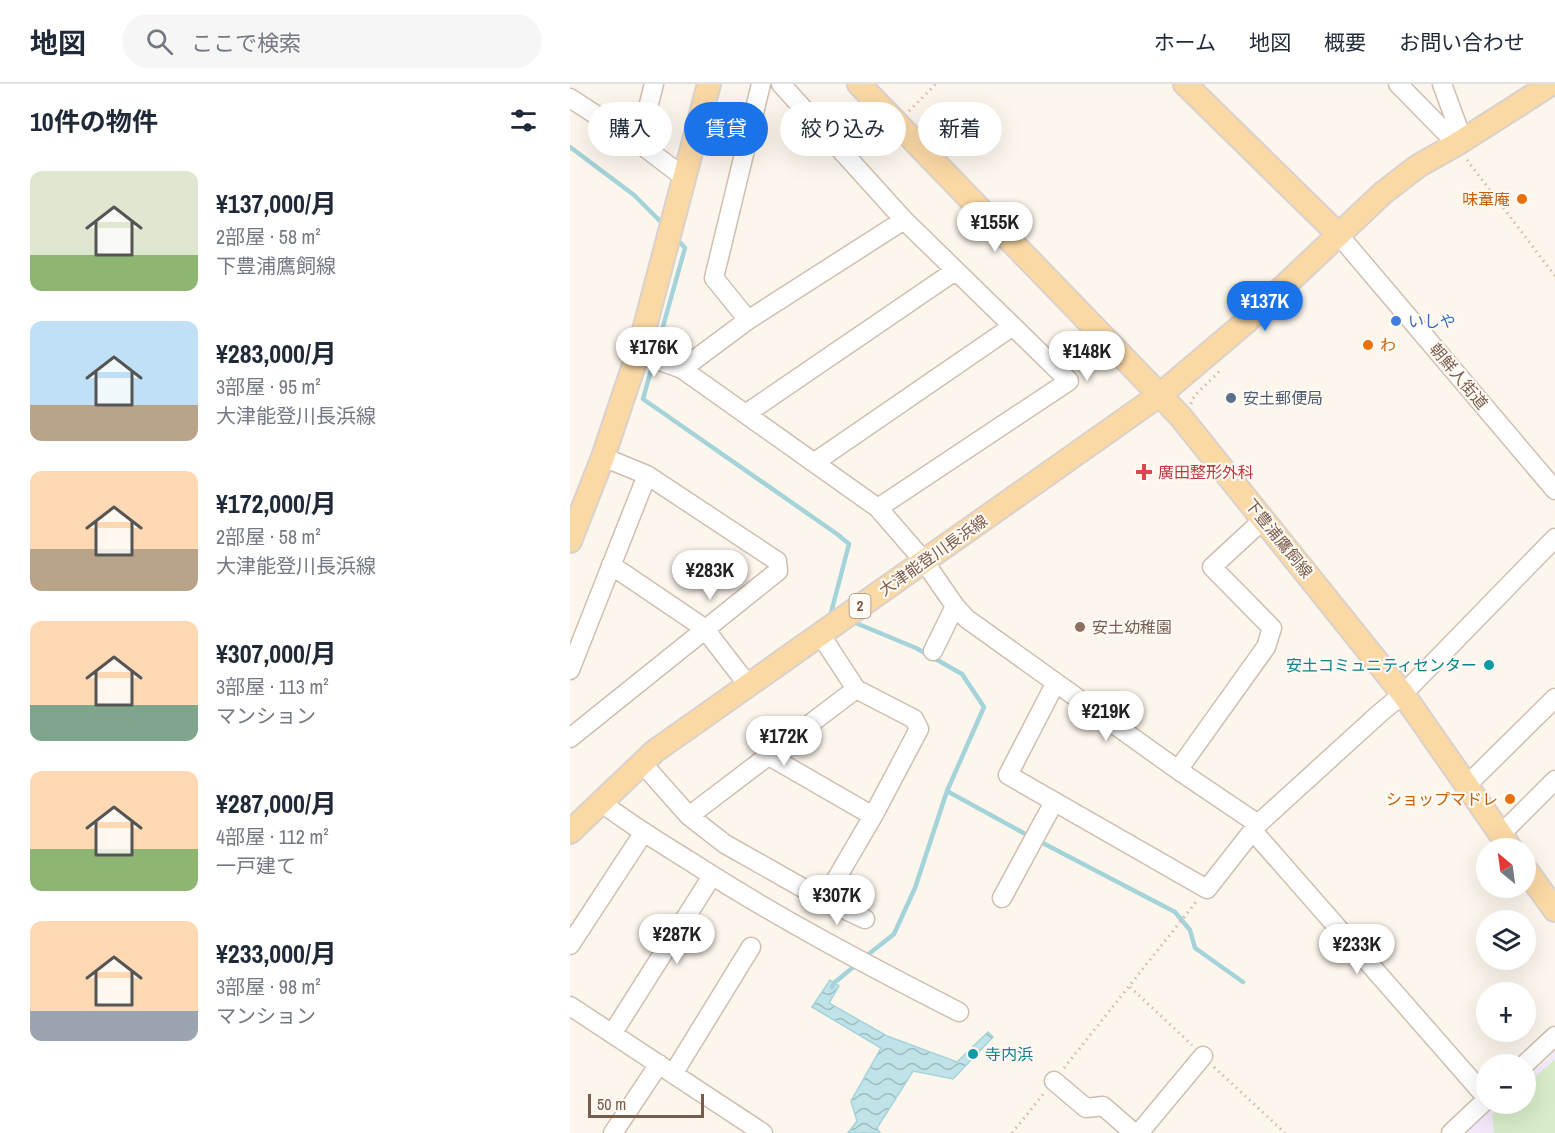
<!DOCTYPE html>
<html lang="ja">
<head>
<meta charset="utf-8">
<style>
	:root { --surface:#fff; --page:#f6f6f7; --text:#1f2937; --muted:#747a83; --line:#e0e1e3; --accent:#1a73e8 }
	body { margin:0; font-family:"Archivo Narrow","Noto Sans JP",sans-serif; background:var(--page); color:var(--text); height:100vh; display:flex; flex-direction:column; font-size:22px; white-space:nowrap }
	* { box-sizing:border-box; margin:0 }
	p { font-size:20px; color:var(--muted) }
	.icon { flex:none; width:33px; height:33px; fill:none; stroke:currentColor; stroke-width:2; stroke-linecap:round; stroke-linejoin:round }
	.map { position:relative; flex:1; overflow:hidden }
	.panel { display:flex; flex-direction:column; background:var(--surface); width:570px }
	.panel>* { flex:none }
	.guide { position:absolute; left:18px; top:18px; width:570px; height:54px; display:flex; gap:12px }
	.needle { width:39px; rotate:331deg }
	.fabs { position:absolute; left:906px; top:754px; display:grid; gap:12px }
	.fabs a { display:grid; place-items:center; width:60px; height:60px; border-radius:50%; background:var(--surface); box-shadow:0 6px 24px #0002; font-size:30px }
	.scale { position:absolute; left:18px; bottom:15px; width:116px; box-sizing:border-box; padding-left:6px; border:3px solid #7a5c4d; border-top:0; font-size:16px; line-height:21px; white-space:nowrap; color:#7a5c4d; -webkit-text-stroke:4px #fffaf3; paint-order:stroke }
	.price { position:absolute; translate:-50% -51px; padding:0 14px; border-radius:21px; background:#fff; color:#222; font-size:20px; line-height:39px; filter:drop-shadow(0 2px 3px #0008) }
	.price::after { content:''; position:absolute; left:50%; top:36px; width:18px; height:14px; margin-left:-9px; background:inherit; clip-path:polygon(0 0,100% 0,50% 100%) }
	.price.on { background:var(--accent); color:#fff }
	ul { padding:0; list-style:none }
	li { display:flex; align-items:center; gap:18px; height:150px; padding:0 30px }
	li span { display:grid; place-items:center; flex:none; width:168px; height:120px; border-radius:12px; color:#555 }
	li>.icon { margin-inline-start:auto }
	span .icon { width:72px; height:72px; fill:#fffc; stroke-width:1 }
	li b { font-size:26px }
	h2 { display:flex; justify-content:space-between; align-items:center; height:72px; padding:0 30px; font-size:26px }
	.chip { padding:0 21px; border-radius:27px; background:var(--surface); box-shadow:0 6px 24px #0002; font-size:21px; line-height:54px }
	.chip.on { background:var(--accent); color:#fff }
	header { display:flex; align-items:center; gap:36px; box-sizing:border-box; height:84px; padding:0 30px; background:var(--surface); border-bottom:2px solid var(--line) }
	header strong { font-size:28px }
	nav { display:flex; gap:33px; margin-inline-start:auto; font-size:21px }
	.search { width:420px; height:54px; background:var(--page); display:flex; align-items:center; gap:15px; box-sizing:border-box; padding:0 21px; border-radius:33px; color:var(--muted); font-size:22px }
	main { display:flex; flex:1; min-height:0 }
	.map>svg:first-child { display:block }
</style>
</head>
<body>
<header>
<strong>地図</strong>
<div class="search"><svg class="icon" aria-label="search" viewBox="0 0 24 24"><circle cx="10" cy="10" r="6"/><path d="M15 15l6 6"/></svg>ここで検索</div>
<nav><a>ホーム</a><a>地図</a><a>概要</a><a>お問い合わせ</a></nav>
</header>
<main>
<section class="panel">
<h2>10件の物件<svg class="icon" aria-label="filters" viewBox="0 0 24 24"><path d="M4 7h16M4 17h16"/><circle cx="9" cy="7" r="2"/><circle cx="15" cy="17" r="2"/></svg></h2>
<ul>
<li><span style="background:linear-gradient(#dfe7d0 70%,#8fb573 0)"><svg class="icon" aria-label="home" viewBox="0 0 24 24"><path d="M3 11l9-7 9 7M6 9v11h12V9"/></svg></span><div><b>¥137,000/月</b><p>2部屋 · 58 m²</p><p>下豊浦鷹飼線</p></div></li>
<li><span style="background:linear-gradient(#bfe0f5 70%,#b9a48a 0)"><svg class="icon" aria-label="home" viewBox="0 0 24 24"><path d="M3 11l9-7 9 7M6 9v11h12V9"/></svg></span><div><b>¥283,000/月</b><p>3部屋 · 95 m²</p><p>大津能登川長浜線</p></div></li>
<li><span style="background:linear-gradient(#ffd9b3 65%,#b9a48a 0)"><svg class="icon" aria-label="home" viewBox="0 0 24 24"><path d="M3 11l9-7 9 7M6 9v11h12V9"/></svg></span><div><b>¥172,000/月</b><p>2部屋 · 58 m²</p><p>大津能登川長浜線</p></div></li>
<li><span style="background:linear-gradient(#ffd9b3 70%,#7fa58c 0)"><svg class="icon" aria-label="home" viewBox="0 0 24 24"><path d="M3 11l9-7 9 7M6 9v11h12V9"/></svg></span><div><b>¥307,000/月</b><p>3部屋 · 113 m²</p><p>マンション</p></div></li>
<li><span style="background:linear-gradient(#ffd9b3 65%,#8fb573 0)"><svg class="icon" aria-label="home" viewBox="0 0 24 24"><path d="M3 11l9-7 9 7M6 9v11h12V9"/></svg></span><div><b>¥287,000/月</b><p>4部屋 · 112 m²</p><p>一戸建て</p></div></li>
<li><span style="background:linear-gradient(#ffd9b3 75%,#9aa5b1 0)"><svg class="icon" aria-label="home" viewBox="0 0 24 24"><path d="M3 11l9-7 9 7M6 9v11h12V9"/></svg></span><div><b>¥233,000/月</b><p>3部屋 · 98 m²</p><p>マンション</p></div></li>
</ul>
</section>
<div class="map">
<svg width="985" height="1049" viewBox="0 0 985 1049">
	<defs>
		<pattern id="water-waves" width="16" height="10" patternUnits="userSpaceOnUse" patternTransform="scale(1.5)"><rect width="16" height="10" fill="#bfe3e8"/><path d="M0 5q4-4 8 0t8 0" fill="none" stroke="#a0bbbe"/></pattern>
	</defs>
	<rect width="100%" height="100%" fill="#fdf6ec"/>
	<!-- education -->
	<path fill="#f3e8fa" d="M985 968V1049H894L926 1020H956V994Z"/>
	<!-- pitch -->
	<path fill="#d8ecc9" d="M985 975V1049H924L922 1031 935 1020H956V1001Z"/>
	<!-- water -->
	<path fill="url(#water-waves)" stroke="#a5d3da" stroke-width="1.5" d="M260 896 269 902 259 919 317 952 387 978 418 948 423 953 383 995 343 987 307 1044 310 1049H278L287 1037 281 1017 311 964 242 923Z"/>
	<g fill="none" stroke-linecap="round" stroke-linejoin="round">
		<!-- stream -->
		<path stroke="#a5d3da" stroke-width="4.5" d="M0 63 64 111 95 142
			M85 271 115 164 107 155
			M83 279 73 315 267 450 279 460 261 529 265 530
			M281 537 346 564 392 590 414 623 377 707 345 804 324 850 295 873
			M377 707 459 752
			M467 756 605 828 620 846 625 864 673 898
			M262 903 264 899 287 880"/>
		<defs>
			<path id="minor" d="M211 0 334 136 499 297 308 424
				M828 0 887 60
				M872 0 889 46 887 60
				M0 14 69 59 115 94
				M69 59 84 0
				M768 150 985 406
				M178 236 144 194 191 0
				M68 269 112 285 308 424 354 477 385 522 397 535 608 686 688 740
				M112 285 178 236 334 136
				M177 329 385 187
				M245 378 443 242
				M41 481 134 544 178 601
				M363 567 385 522
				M0 586 77 391
				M485 600 438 691 637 805 688 740 810 629 833 610 985 454
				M0 654 208 487 207 477 77 391 33 373
				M199 672 303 732
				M72 679 119 732 155 760 254 816 303 732 349 645 344 635 286 605 250 550
				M608 686 696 563 702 544 642 483 694 435
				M897 701 985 614
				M31 718C59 740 89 758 118 776 206 833 297 881 389 928
				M119 732 286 605
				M683 747 916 1013
				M931 750 985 696
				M432 814 484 718
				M254 816 295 835
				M0 861 74 748
				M0 922 193 1049
				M42 950 142 792
				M954 981 985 952
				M103 990 181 863
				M484 997 516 1024 533 1022 564 1049
				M43 1049 89 980
				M569 1049 633 972
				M881 1049 916 1016"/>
			<path id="major" d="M289 0 610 332 833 610 941 765
				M615 0 768 150
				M0 457 33 373 68 269 139 0
				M0 748 85 667 591 310 677 237 813 109 848 82 887 60 981 0
				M956 786 985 826"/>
		</defs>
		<!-- minor casing -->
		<use href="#minor" stroke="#d1beb0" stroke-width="21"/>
		<!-- major casing -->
		<use href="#major" stroke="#dad1cd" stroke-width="26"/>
		<!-- path -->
		<path stroke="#d9b8a5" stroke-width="3" stroke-dasharray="1.5 4.5" stroke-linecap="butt" d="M339 27 366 0
			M897 76 985 192
			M621 320 624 312 652 285
			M560 903 622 961
			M644 983 715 1049
			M494 984 626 818
			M442 1049 475 1008"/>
		<!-- minor -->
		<use href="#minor" stroke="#fff" stroke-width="18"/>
		<!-- major -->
		<use href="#major" stroke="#fbd9a5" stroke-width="22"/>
	</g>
	<!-- markers -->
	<g fill="#e8710a" stroke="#fffaf3" stroke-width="2">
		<circle cx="952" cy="115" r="6"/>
		<circle cx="798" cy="261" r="6"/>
		<circle cx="940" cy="715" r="6"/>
	</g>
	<circle fill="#3f7fe0" stroke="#fffaf3" stroke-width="2" cx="826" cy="237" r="6"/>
	<circle fill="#5c6f8a" stroke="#fffaf3" stroke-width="2" cx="661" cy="314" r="6"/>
	<path fill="#e0444e" stroke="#fffaf3" stroke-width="2" d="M571 379h6v6h6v6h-6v6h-6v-6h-6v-6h6z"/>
	<circle fill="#8d6e63" stroke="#fffaf3" stroke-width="2" cx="510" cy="543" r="6"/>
	<g fill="#0f9aa8" stroke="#fffaf3" stroke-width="2">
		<circle cx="919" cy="581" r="6"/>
		<circle cx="403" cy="970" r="6"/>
	</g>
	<g text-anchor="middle" stroke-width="4.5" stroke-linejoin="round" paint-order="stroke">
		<!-- shield labels -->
		<rect fill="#fffaf3" stroke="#a28b7f" stroke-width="1.5" x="279.5" y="510" width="21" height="24" rx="4.5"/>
		<g font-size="15" font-weight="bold" fill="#7a5c4d">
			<text x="290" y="527">2</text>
		</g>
		<!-- food labels -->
		<g font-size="16" fill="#c56008" stroke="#fffaf3" text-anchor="end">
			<text x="940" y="121">味葦庵</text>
			<text x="810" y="267" text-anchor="start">わ</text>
			<text x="928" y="721">ショップマドレ</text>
		</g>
		<!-- shop labels -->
		<g font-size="16" fill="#366cbe" stroke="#fffaf3" text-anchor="start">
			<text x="838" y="243">いしや</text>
		</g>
		<!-- street labels -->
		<g font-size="16" fill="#7a5c4d" stroke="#fffaf3">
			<text transform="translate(889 292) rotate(50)" y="6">朝鮮人街道</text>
			<text transform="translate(709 454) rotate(51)" y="6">下豊浦鷹飼線</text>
			<text transform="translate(363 471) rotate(-35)" y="6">大津能登川長浜線</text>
		</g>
		<!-- service labels -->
		<g font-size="16" fill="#4e5e75" stroke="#fffaf3" text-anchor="start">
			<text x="673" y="320">安土郵便局</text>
		</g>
		<!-- health labels -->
		<g font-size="16" fill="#be3a42" stroke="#fffaf3" text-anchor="start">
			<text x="588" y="394">廣田整形外科</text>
		</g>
		<!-- education labels -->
		<g font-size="16" fill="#785e54" stroke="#fffaf3" text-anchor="start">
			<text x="522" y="549">安土幼稚園</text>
		</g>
		<!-- culture labels -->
		<g font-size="16" fill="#0d838f" stroke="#fffaf3" text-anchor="end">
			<text x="907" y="587">安土コミュニティセンター</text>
			<text x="415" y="976" text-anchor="start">寺内浜</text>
		</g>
	</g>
</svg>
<div class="fabs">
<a><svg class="needle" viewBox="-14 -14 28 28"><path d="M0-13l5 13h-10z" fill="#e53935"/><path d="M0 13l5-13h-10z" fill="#747a83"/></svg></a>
<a><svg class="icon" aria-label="layers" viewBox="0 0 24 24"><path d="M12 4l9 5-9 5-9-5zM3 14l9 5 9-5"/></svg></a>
<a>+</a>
<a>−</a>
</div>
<div class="scale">50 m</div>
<b class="price" style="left:425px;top:169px">¥155K</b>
<b class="price on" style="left:695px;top:248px">¥137K</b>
<b class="price" style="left:84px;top:294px">¥176K</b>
<b class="price" style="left:517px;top:298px">¥148K</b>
<b class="price" style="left:140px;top:517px">¥283K</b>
<b class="price" style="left:536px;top:658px">¥219K</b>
<b class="price" style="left:214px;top:683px">¥172K</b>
<b class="price" style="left:267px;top:842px">¥307K</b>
<b class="price" style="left:107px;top:881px">¥287K</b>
<b class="price" style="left:787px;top:891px">¥233K</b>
<div class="guide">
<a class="chip">購入</a>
<a class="chip on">賃貸</a>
<a class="chip">絞り込み</a>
<a class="chip">新着</a>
</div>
</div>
</main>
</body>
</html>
